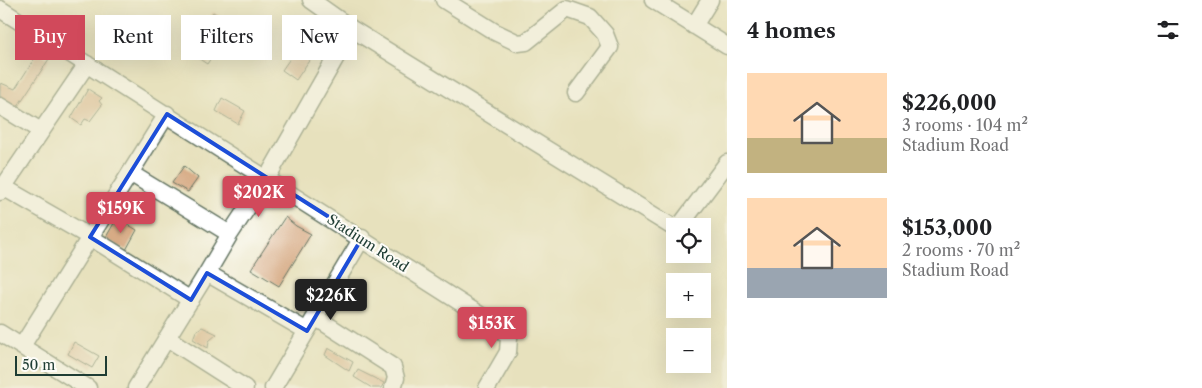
<!DOCTYPE html>
<html lang="en">
<head>
<meta charset="utf-8">
<style>
	:root { --surface:#fff; --page:#f6f6f6; --text:#202124; --muted:#757577; --accent:#d1495b }
	body { margin:0; font-family:"Libre Caslon Text",serif; background:var(--page); color:var(--text); height:100vh; display:flex; flex-direction:column; font-size:19px; white-space:nowrap }
	* { box-sizing:border-box; margin:0 }
	p { font-size:16px; color:var(--muted) }
	.icon { flex:none; width:28px; height:28px; fill:none; stroke:currentColor; stroke-width:2; stroke-linecap:round; stroke-linejoin:round }
	.map { position:relative; flex:1; overflow:hidden }
	.drawer { display:flex; flex-direction:column; background:var(--surface); width:475px }
	.drawer>* { flex:none }
	.top-card { position:absolute; left:15px; top:15px; width:475px; height:45px; display:flex; gap:10px }
	.buttons { position:absolute; left:666px; top:218px; display:grid; gap:10px }
	.buttons a { display:grid; place-items:center; width:45px; height:45px; border-radius:0px; background:var(--surface); box-shadow:0 5px 20px #0002; font-size:25px }
	.scale { position:absolute; left:15px; bottom:12px; width:92px; box-sizing:border-box; padding-left:5px; border:2px solid #1f3d34; border-top:0; font-size:14px; line-height:18px; white-space:nowrap; color:#1f3d34; -webkit-text-stroke:4px #fdfcf7; paint-order:stroke }
	.price { position:absolute; translate:-50% -42px; padding:0 11px; border-radius:5px; background:var(--accent); color:#fff; font-size:16px; line-height:32px; filter:drop-shadow(0 1px 2px #0008) }
	.price::after { content:''; position:absolute; left:50%; top:30px; width:15px; height:11px; margin-left:-8px; background:inherit; clip-path:polygon(0 0,100% 0,50% 100%) }
	.price.on { background:#222; color:#fff }
	ul { padding:0; list-style:none }
	li { display:flex; align-items:center; gap:15px; height:125px; padding:0 20px }
	li span { display:grid; place-items:center; flex:none; width:140px; height:100px; border-radius:0px; color:#555 }
	li>.icon { margin-inline-start:auto }
	span .icon { width:60px; height:60px; fill:#fffc; stroke-width:1 }
	li b { font-size:21px }
	h2 { display:flex; justify-content:space-between; align-items:center; height:60px; padding:0 20px; font-size:21px }
	.tag { padding:0 18px; border-radius:0px; background:var(--surface); box-shadow:0 5px 20px #0002; font-size:18px; line-height:45px }
	.tag.on { background:var(--accent); color:#fff }
	main { display:flex; flex:1; min-height:0 }
	.map>svg:first-child { display:block }
</style>
</head>
<body>
<main>
<div class="map">
<svg width="727" height="388" viewBox="0 0 727 388">
	<rect width="100%" height="100%" fill="#fdfcf7"/>
	<filter id="ink" filterUnits="userSpaceOnUse"><feTurbulence type="fractalNoise" baseFrequency=".02" numOctaves="2"/><feDisplacementMap in="SourceGraphic" scale="10" xChannelSelector="R" yChannelSelector="G"/><feConvolveMatrix kernelMatrix="1 2 1 2 8 2 1 2 1" color-interpolation-filters="sRGB"/></filter>
	<filter id="wash" filterUnits="userSpaceOnUse"><feTurbulence type="fractalNoise" baseFrequency=".0096" numOctaves="4" result="noise"/><feDisplacementMap in="SourceGraphic" scale="20" xChannelSelector="R" yChannelSelector="G"/><feGaussianBlur stdDeviation="1.12" result="paint"/><feColorMatrix in="noise" values="0 0 0 0 0 0 0 0 0 0 0 0 0 0 0 0 0 1.4 0 .05"/><feComposite in="paint" operator="in"/></filter>
	<g filter="url(#wash)">
		<rect width="100%" height="100%" fill="#e7e1bd"/>
		<g id="blocks">
			<!-- building -->
			<path fill="#d7ab85" d="M213 12 233 25 207 64 187 51Z
				M312 27 325 37 296 80 282 70Z
				M38 53 49 59 16 109 0 99V85L1 83 15 89Z
				M88 89 102 98 99 101 102 105 90 121 85 119 81 125 71 118Z
				M222 98 245 111 238 124 216 111Z
				M184 166 198 178 188 192 172 183Z
				M285 217 296 226 311 234 279 286 251 269Z
				M117 218 137 230 126 250 105 239Z
				M202 327 217 334 209 341 208 348 193 339 196 331Z
				M74 342 99 356 92 368 68 354Z
				M328 348 353 362 349 371 325 355Z
				M358 370 384 383 381 388H372L354 377Z"/>
		</g>
	</g>
	<g filter="url(#ink)">
		<use href="#blocks" fill-opacity="0" stroke="#657664" stroke-width="1"/>
		<g fill="none" stroke-linecap="round" stroke-linejoin="round">
			<defs>
				<path id="minor" d="M311 0 352 29 671 226H676L682 223 727 163
					M444 0 495 32 518 43 526 42 567 9 590 17 605 34 610 47 576 93
					M653 0 727 46
					M0 9 502 329 509 338 508 352 487 388
					M694 26 710 0
					M0 106 41 131
					M130 173 230 234
					M3 187 90 237 191 300
					M0 192 87 64
					M207 273 307 331
					M315 317 393 367 396 378 393 388
					M0 333 88 388
					M167 338 245 388
					M22 346 167 114
					M136 388 207 273 230 234 267 178 352 29
					M273 388 362 238"/>
			</defs>
			<!-- minor casing -->
			<use href="#minor" stroke="#657664" stroke-width="19"/>
			<!-- minor -->
			<use href="#minor" stroke="#fff" stroke-width="16"/>
		</g>
	</g>
	<!-- marked area -->
	<path d="M0 0H727V388H0ZM167 114 362 238 307 331 207 273 191 300 90 237Z" fill="#e7e1bd" fill-opacity=".55" fill-rule="evenodd"/>
	<path fill="none" stroke="#1d4ed8" stroke-width="4" stroke-linejoin="round" d="M167 114 362 238 307 331 207 273 191 300 90 237Z"/>
	<g text-anchor="middle" stroke-width="4" stroke-linejoin="round" paint-order="stroke">
		<!-- street labels -->
		<g font-size="14" fill="#1f3d34" stroke="#fdfcf7">
			<text transform="translate(368 243) rotate(33)" y="5">Stadium Road</text>
		</g>
	</g>
</svg>
<div class="buttons">
<a><svg class="icon" aria-label="locate" viewBox="0 0 24 24"><circle cx="12" cy="12" r="6"/><path d="M12 2v4M12 18v4M2 12h4M18 12h4"/></svg></a>
<a>+</a>
<a>−</a>
</div>
<div class="scale">50 m</div>
<b class="price" style="left:259px;top:218px">$202K</b>
<b class="price" style="left:121px;top:234px">$159K</b>
<b class="price on" style="left:331px;top:321px">$226K</b>
<b class="price" style="left:492px;top:349px">$153K</b>
<div class="top-card">
<a class="tag on">Buy</a>
<a class="tag">Rent</a>
<a class="tag">Filters</a>
<a class="tag">New</a>
</div>
</div>
<section class="drawer">
<h2>4 homes<svg class="icon" aria-label="filters" viewBox="0 0 24 24"><path d="M4 7h16M4 17h16"/><circle cx="9" cy="7" r="2"/><circle cx="15" cy="17" r="2"/></svg></h2>
<ul>
<li><span style="background:linear-gradient(#ffd9b3 65%,#c2b280 0)"><svg class="icon" aria-label="home" viewBox="0 0 24 24"><path d="M3 11l9-7 9 7M6 9v11h12V9"/></svg></span><div><b>$226,000</b><p>3 rooms · 104 m²</p><p>Stadium Road</p></div></li>
<li><span style="background:linear-gradient(#ffd9b3 70%,#9aa5b1 0)"><svg class="icon" aria-label="home" viewBox="0 0 24 24"><path d="M3 11l9-7 9 7M6 9v11h12V9"/></svg></span><div><b>$153,000</b><p>2 rooms · 70 m²</p><p>Stadium Road</p></div></li>
</ul>
</section>
</main>
</body>
</html>
